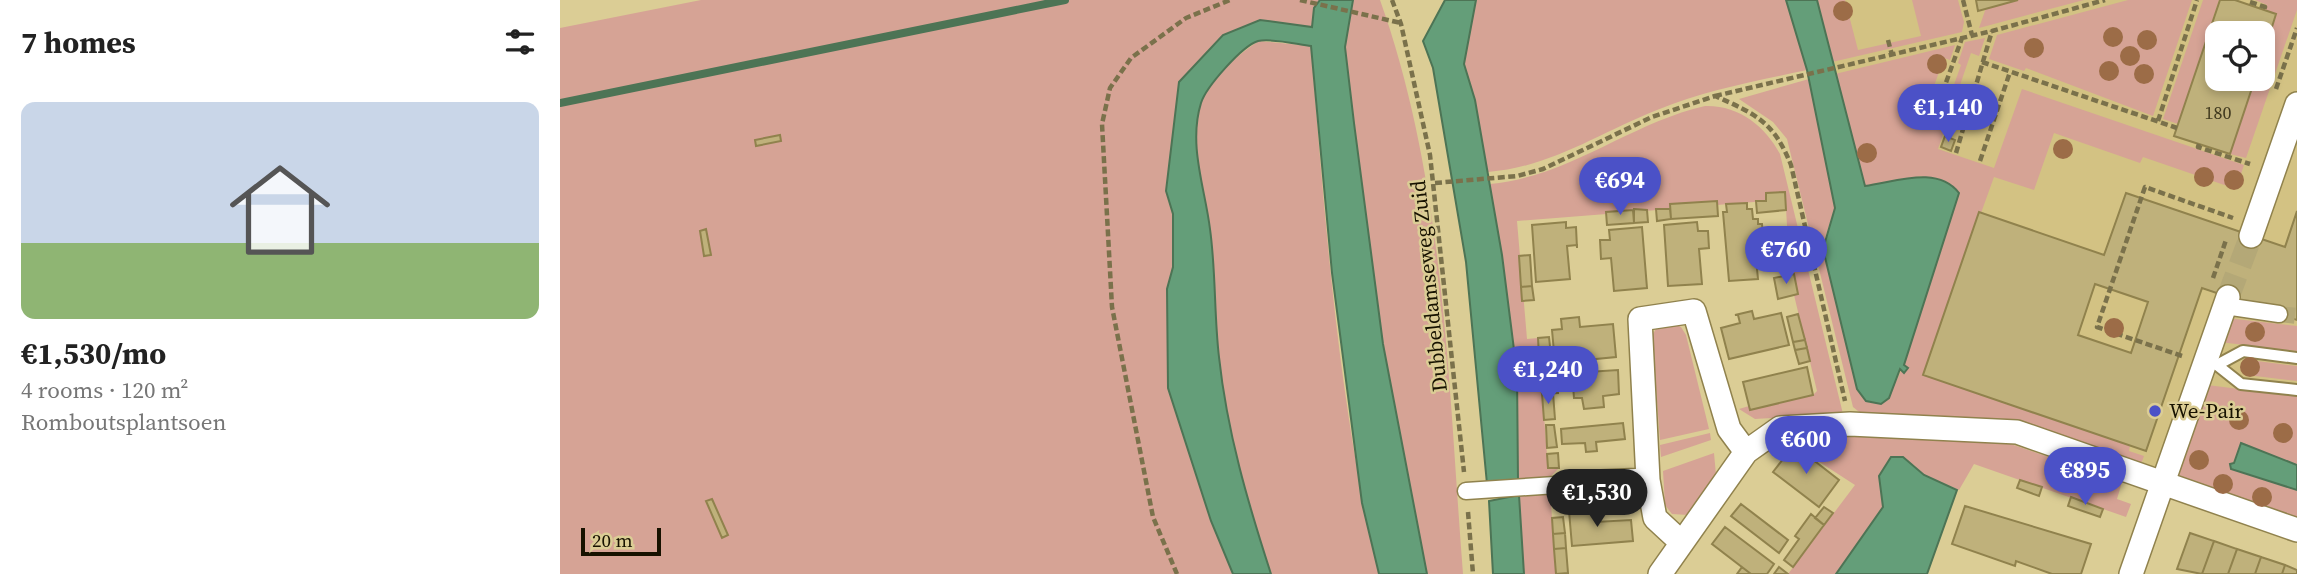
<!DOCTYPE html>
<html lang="en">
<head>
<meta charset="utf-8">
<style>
	:root { --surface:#fff; --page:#f6f6f6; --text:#222; --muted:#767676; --line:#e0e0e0; --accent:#4b51c7 }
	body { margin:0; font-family:"Source Serif 4",serif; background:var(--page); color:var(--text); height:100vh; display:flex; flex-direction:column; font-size:26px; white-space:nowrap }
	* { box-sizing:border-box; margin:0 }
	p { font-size:23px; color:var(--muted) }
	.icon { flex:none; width:38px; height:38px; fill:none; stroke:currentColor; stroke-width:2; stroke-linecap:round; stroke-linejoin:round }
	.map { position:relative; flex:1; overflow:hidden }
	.drawer { display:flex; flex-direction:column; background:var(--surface); width:560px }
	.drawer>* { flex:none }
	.buttons { position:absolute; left:1645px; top:21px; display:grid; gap:14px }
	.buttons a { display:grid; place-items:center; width:70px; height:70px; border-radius:14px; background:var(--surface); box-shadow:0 4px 10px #0003; font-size:35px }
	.scale { position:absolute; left:21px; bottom:18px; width:80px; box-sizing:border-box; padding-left:7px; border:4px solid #171200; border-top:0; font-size:19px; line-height:24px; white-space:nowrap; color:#171200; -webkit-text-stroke:5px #dbcd95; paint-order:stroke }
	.price { position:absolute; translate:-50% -60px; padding:0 16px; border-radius:24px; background:var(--accent); color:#fff; font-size:23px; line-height:46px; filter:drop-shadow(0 2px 4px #0008) }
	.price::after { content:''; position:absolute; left:50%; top:42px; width:21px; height:16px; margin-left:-10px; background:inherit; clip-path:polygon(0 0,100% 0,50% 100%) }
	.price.selected { background:#222; color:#fff }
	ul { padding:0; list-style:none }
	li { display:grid; align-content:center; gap:14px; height:371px; padding:0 21px }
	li+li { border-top:2px solid var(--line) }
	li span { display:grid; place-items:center; height:217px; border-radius:14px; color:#555 }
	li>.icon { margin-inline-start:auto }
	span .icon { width:126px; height:126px; fill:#fffc; stroke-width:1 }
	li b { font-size:30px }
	h2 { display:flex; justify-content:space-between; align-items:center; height:84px; padding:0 21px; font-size:30px }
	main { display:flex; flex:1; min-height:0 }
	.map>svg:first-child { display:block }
</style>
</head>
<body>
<main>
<section class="drawer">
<h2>7 homes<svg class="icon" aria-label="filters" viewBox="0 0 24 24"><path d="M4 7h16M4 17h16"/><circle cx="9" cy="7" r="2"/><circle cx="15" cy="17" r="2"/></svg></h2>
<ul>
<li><span style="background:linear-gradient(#c9d6e8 65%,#8fb573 0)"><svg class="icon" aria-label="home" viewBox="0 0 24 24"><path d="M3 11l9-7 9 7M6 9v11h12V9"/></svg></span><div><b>€1,530/mo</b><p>4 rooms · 120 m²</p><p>Romboutsplantsoen</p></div></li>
</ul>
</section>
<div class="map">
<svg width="1737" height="574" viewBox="0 0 1737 574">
	<rect width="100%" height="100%" fill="#dbcd95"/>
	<!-- built -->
	<path fill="#d3c283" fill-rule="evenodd" d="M1255 0H1737V520L1336 376ZM1657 33H1703V79H1657Z"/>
	<!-- green -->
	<path fill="#d6a395" d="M141 0H760L754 8 752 27 700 20 663 35 606 191 613 214V267L607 289 608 388 651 521 673 574H0V28Z
		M793 0H820C885 182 888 383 903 574H867L823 344 794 123 785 47Z
		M916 0H1226L1247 70C1196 81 1145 90 1097 110 1039 133 991 167 928 172L915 100 904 64Z
		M1257 0H1285L1298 50 1361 36 1352 0H1398L1404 22 1402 32 1272 62Z
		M1458 0H1524L1419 28 1426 8Z
		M1568 0H1632L1593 116 1466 68 1464 71 1429 59 1437 35Z
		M1643 0H1659L1618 124 1603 119Z
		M1695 0H1737V10L1686 158 1670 154 1695 79H1703V56L1716 15 1705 10 1707 5Z
		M1425 38 1419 56 1411 53 1378 149 1434 168 1462 89 1684 165 1676 189 1583 157 1580 163 1494 133 1474 190 1434 177 1363 374 1570 445 1569 451 1584 456 1581 464 1303 415 1293 407 1227 139 1213 122 1179 99 1249 79 1275 208 1263 244 1299 393 1310 403 1326 401 1344 365 1362 176 1305 186 1275 74 1395 45 1390 60 1384 58 1369 100 1386 107 1401 65 1398 63 1405 42Z
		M699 41 751 46C765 220 778 405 819 574H711C688 503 667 431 659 357 654 314 656 271 650 229 645 189 627 143 641 102 649 81 680 52 699 41Z
		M1145 106C1179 105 1205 126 1220 154L1283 414 1195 419 1179 409 1189 406 1190 410 1253 395 1257 391 1234 295 1238 294 1234 275H1230L1225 192 1206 193V201L1157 205V201L1110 204V209L957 221 967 339 978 338 988 468H999L988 479 958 481 957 373 930 184C1009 177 1070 123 1145 106Z
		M1667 318 1737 326V351L1659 342Z
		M1112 323 1121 327 1126 335 1149 429 1100 440 1092 336 1097 327Z
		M1689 360 1737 366V381L1687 375 1683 367Z
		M1647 385 1737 396V465L1681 443 1673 463 1670 464 1671 469 1737 490V517L1615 476Z
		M1150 433 1151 440 1101 457 1100 445Z
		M1241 434 1436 439 1562 482 1557 499 1571 504 1566 517 1414 464 1399 490 1364 475 1354 465 1331 457 1319 476 1323 507 1276 574H1228L1295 485 1227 441Z
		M1154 453 1156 475 1128 515 1112 514 1105 505 1103 471Z
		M1067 486 1076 489 1080 496 991 504 996 574H964L959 495Z"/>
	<!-- water -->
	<path fill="#649e79" stroke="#4d7455" stroke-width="2" d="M760 0H793L785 47 794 123 823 344 867 574H819L802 503 772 273 751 46C736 44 712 38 698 41 682 46 646 87 641 103 628 145 645 188 650 229 656 272 654 315 659 357 667 432 688 503 711 574H673L651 521 608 388 607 289 613 267V214L606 191 619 82 663 35 700 20 752 27 754 8Z
		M885 0H916L904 64 915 100 942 255 957 373 958 481 927 484 906 262 873 68 863 41Z
		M1226 0H1257L1305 186C1336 182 1377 165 1399 193L1344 365 1348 368 1344 373 1340 369 1329 398 1321 404 1306 401 1297 389 1263 249 1275 208 1247 70Z
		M1681 443 1737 465V490L1671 469 1670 464 1674 463Z
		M1331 457H1343L1364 475 1397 490 1367 574H1276L1323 507 1319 476Z
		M959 495 964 574H933L929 501Z"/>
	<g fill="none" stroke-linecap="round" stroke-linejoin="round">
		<!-- stream -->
		<path stroke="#4d7455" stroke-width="8" d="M0 103 505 0"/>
	</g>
	<!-- building -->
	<path fill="#bfb17b" stroke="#90824d" stroke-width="2" fill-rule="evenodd" d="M1416 0H1458L1418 11Z
		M1660 0H1675L1716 14 1703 56V33H1657V79H1695L1670 154 1614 136Z
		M220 135 221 141 196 146 195 140Z
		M1385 136 1395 140 1391 151 1381 147Z
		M1225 192 1226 210 1197 213 1196 201H1206V193Z
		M1566 193 1725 247 1737 211V320L1642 288 1586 451 1363 375 1419 212 1544 255ZM1535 284 1588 302 1571 353 1518 335Z
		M1157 201 1158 216 1111 219 1110 204Z
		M1187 203V209H1192L1193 219H1198V224H1202L1203 238 1194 239 1198 279 1169 281 1163 212H1167L1166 204Z
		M1074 209 1087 210 1088 222 1074 223Z
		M1096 209H1110L1111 219 1097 221Z
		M1073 210 1074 223 1047 225 1046 212Z
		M1006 222V228L1016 227 1017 248V245L1007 246 1010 279 976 282 972 225Z
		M1137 222 1138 231H1148L1149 248 1139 249 1142 284 1108 286 1104 225Z
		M1082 227 1087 288 1054 291 1051 258 1041 259 1040 240H1050L1049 230Z
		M146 229 151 255 144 256 140 231Z
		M970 255 972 286 961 287 959 256Z
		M1234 274 1238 294 1218 299 1214 278Z
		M972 286 974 300 962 301 961 287Z
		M1192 311 1194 319 1221 313 1229 345 1169 359 1161 328 1180 323 1178 315H1175Z
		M1238 314 1245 340 1233 342 1227 317Z
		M1019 317 1020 327 1053 324 1056 357 995 363 992 330 1002 329 1001 319Z
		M989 337 991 356 979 357 978 338Z
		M1245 340 1247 348 1235 350 1233 342Z
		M1247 348 1250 361 1239 364 1235 350Z
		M991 356V370L980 372 979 357Z
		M1247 367 1253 395 1190 410 1183 382Z
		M996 370 998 393 982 394 980 372Z
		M1058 370 1059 394 1043 396 1044 407 1024 409 1022 398H1014L1012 373Z
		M993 393 995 419 984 420 982 394Z
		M1063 423 1065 439 1036 442 1037 451 1026 452 1025 443 1002 444 1001 429Z
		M986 425H994L997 447 987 448Z
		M1234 445 1279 480 1259 507 1213 472Z
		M998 453 999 468H988L987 454Z
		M1460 480 1482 487 1479 496 1457 488Z
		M1511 497 1543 509 1540 517 1508 506Z
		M152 499 168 535 162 538 146 501Z
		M1181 504 1228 540 1219 553 1171 516Z
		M1405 506 1531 544 1521 574H1492L1456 561 1455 566 1392 544Z
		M1264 507 1273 513 1264 525 1255 518Z
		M1035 509 1036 522 1071 520 1073 541 1012 546 1009 511Z
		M1251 514 1264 525 1233 567 1224 560 1239 539 1235 536Z
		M1003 517 1005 533 993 534 992 518Z
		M1165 527 1214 564 1207 574H1191L1152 544Z
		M1005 533 1006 548 994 549 993 534Z
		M1630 533 1654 541 1642 574 1617 569Z
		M1654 541 1677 549 1668 574H1642Z
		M1006 548 1008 573 996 574 994 549Z
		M1677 549 1701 557 1695 574H1668Z
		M1701 557 1725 565 1722 574H1695Z
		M1725 565 1737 570V574H1722Z
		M1182 567 1191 574H1177Z
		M1219 567 1228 574H1214Z"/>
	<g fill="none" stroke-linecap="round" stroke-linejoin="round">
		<!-- pedestrian-tunnel -->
		<path stroke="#b4a877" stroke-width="16" stroke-dasharray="16 8" stroke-linecap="butt" d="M1719 314 1737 316"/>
		<!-- minor-tunnel -->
		<path stroke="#b4a877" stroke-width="23" stroke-dasharray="23 11" stroke-linecap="butt" d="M1668 297 1691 236"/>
		<defs>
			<path id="service" d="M1737 358 1683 351 1657 365 1681 384 1737 390"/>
			<path id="pedestrian" d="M1665 306 1719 314
				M906 491 1041 482"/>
			<path id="minor" d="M1691 236 1737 104
				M1041 482 1088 480
				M1122 543 1095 518 1088 480 1080 319 1134 311 1169 429 1186 452
				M1100 574 1186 452 1220 428 1290 424 1457 432 1737 530
				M1571 574 1668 297"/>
		</defs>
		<!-- service casing -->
		<use href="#service" stroke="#90824d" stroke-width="14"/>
		<!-- pedestrian casing -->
		<use href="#pedestrian" stroke="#90824d" stroke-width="19"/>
		<!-- minor casing -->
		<use href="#minor" stroke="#90824d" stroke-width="26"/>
		<!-- path -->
		<path stroke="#7a714b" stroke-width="4.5" stroke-dasharray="7 3.5" stroke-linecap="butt" d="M740 0 841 23
			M832 0 841 24 870 155 904 472
			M1403 0 1412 35
			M1690 2 1705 7 1704 10
			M1328 40 1332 55
			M1422 62 1617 128
			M1716 89 1737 28
			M1155 96 1432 31 1545 0
			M1379 102 1402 38
			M1598 121 1637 0
			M1639 144 1638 147 1690 164
			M1396 153 1432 31
			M1420 161 1450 72
			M875 183 957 176 983 169 1092 117 1155 96C1196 114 1214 122 1231 165L1285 401
			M1653 278 1666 240
			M1622 356 1537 327 1585 187 1673 218
			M908 512 913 574
			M617 574 593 517 552 307 542 124 550 88 571 58 626 18 670 0"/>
		<!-- service -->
		<use href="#service" stroke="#fff" stroke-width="10"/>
		<!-- pedestrian -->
		<use href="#pedestrian" stroke="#fff" stroke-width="16"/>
		<!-- minor -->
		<use href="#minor" stroke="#fff" stroke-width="23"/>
	</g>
	<!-- trees -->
	<g fill="#9c6c47">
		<circle cx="1283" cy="11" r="10"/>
		<circle cx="1553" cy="37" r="10"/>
		<circle cx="1587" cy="40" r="10"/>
		<circle cx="1474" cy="48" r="10"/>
		<circle cx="1570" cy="56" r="10"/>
		<circle cx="1377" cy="64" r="10"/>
		<circle cx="1549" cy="71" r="10"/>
		<circle cx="1584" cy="74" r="10"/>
		<circle cx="1503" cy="149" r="10"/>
		<circle cx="1307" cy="153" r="10"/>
		<circle cx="1644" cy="177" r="10"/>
		<circle cx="1674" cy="180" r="10"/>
		<circle cx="1554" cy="328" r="10"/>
		<circle cx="1695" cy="332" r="10"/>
		<circle cx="1690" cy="367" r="10"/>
		<circle cx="1679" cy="420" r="10"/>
		<circle cx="1723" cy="433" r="10"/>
		<circle cx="1639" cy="460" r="10"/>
		<circle cx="1663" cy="484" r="10"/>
		<circle cx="1702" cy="497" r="10"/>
	</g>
	<!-- markers -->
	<circle fill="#4b51c7" stroke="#dbcd95" stroke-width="2.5" cx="1595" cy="411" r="7"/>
	<g text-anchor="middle" stroke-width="5" stroke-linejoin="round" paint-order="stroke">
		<!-- number labels -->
		<g font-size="18" fill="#413a1f">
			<text x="1658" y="119">180</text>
		</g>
		<!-- street labels -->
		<g font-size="21" fill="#171200" stroke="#dbcd95">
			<text transform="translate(869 286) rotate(-96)" y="7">Dubbeldamseweg Zuid</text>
		</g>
		<!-- poi labels -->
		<g font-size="21" fill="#171200" stroke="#dbcd95" text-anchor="start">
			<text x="1609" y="418">We-Pair</text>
		</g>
	</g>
</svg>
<div class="buttons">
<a><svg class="icon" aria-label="locate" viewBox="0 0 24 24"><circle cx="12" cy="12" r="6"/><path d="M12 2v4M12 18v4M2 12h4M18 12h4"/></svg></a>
</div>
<div class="scale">20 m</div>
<b class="price" style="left:1388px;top:144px">€1,140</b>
<b class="price" style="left:1060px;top:217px">€694</b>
<b class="price" style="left:1226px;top:286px">€760</b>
<b class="price" style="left:988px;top:406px">€1,240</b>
<b class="price" style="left:1246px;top:476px">€600</b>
<b class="price" style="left:1525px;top:507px">€895</b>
<b class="price selected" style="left:1037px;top:529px">€1,530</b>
</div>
</main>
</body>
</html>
